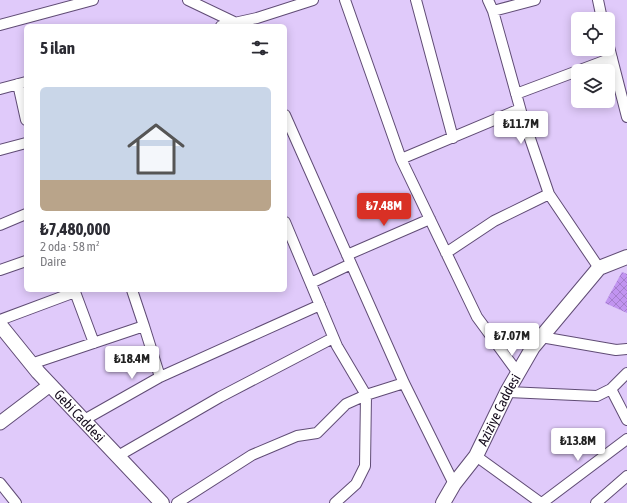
<!DOCTYPE html>
<html lang="tr">
<head>
<meta charset="utf-8">
<style>
	:root { --surface:#fff; --page:#f7f7f7; --text:#2b2b33; --muted:#7c7c81; --line:#e1e1e2; --accent:#d93025 }
	body { margin:0; font-family:"Asap Condensed",sans-serif; background:var(--page); color:var(--text); height:100vh; display:flex; flex-direction:column; font-size:15px; white-space:nowrap }
	* { box-sizing:border-box; margin:0 }
	p { font-size:13px; color:var(--muted) }
	.icon { flex:none; width:22px; height:22px; fill:none; stroke:currentColor; stroke-width:2; stroke-linecap:round; stroke-linejoin:round }
	.map { position:relative; flex:1; overflow:hidden }
	.drawer { position:absolute; left:24px; top:24px; width:263px; height:268px; display:flex; flex-direction:column; background:var(--surface); border-radius:6px; box-shadow:0 2px 10px #0003 }
	.drawer>* { flex:none }
	.fabs { position:absolute; left:571px; top:12px; display:grid; gap:8px }
	.fabs a { display:grid; place-items:center; width:44px; height:44px; border-radius:6px; background:var(--surface); box-shadow:0 2px 10px #0003; font-size:20px }
	.price { position:absolute; translate:-50% -34px; padding:0 9px; border-radius:4px; background:#fff; color:#222; font-size:13px; line-height:26px; filter:drop-shadow(0 1px 2px #0008) }
	.price::after { content:''; position:absolute; left:50%; top:24px; width:12px; height:9px; margin-left:-6px; background:inherit; clip-path:polygon(0 0,100% 0,50% 100%) }
	.price.selected { background:var(--accent); color:#fff }
	ul { padding:0; list-style:none }
	li { display:grid; align-content:center; gap:8px; height:212px; padding:0 16px }
	li+li { border-top:1px solid var(--line) }
	li span { display:grid; place-items:center; height:124px; border-radius:6px; color:#555 }
	li>.icon { margin-inline-start:auto }
	span .icon { width:72px; height:72px; fill:#fffc; stroke-width:1 }
	li b { font-size:17px }
	h2 { display:flex; justify-content:space-between; align-items:center; height:48px; padding:0 16px; font-size:17px }
	.map>svg:first-child { display:block }
</style>
</head>
<body>
<div class="map">
<svg width="627" height="503" viewBox="0 0 627 503">
	<defs>
		<pattern id="building-cross-hatch" width="8" height="8" patternUnits="userSpaceOnUse"><rect width="8" height="8" fill="#c194f0"/><path d="M0 0l8 8M0 8l8-8" fill="none" stroke="#a57ecd"/></pattern>
	</defs>
	<rect width="100%" height="100%" fill="#e0cafa"/>
	<!-- building -->
	<path fill="url(#building-cross-hatch)" d="M622 272 627 274V313L605 303Z"/>
	<g fill="none" stroke-linecap="round" stroke-linejoin="round">
		<defs>
			<path id="minor" d="M188 0 234 22
				M345 0 401 159 477 317 518 373
				M416 0 453 138
				M488 0 493 11 522 115 549 194 599 268
				M598 0 602 19
				M493 11 535 0
				M0 25 93 0
				M221 26 257 18 313 0
				M608 43 627 117
				M18 84 26 120
				M0 89 26 82
				M516 94 612 58
				M285 115 404 383 454 484
				M0 150 26 143
				M401 159 520 109
				M285 222 337 346 366 395 365 466 356 484 335 503
				M0 225 26 214
				M446 253 494 221 549 194
				M347 255 430 219
				M0 270 26 261
				M311 283 351 264
				M0 320 75 292 94 343
				M541 337 616 350 627 349
				M31 364 144 326 132 290
				M160 377 320 305
				M611 389 627 420
				M507 392 597 396 611 389 627 373
				M84 420 160 377 144 326
				M118 456 220 397 333 338
				M476 456 541 503
				M0 483 16 503
				M177 503 252 455 297 436 317 433 346 404 366 395 404 383
				M542 503 627 439
				M596 503 627 476"/>
			<path id="tertiary" d="M0 423 50 385"/>
			<g id="secondary">
				<path id="s1" d="M0 325 38 372 162 503"/>
				<path id="s2" d="M443 503 454 484 476 456 507 392 533 347 599 268 627 257"/>
			</g>
		</defs>
		<!-- minor casing -->
		<use href="#minor" stroke="#604c75" stroke-width="12"/>
		<!-- tertiary casing -->
		<use href="#tertiary" stroke="#604c75" stroke-width="15"/>
		<!-- secondary casing -->
		<use href="#secondary" stroke="#604c75" stroke-width="16"/>
		<!-- minor -->
		<use href="#minor" stroke="#fff" stroke-width="10"/>
		<!-- tertiary -->
		<use href="#tertiary" stroke="#fff" stroke-width="13"/>
		<!-- secondary -->
		<use href="#secondary" stroke="#fff" stroke-width="14"/>
	</g>
	<g text-anchor="middle" stroke-width="4" stroke-linejoin="round" paint-order="stroke">
		<!-- street labels -->
		<g font-size="14" fill="#140b1c" stroke="#e0cafa">
			<text dy="5" stroke="none"><textPath href="#s2" startOffset="109">Aziziye Caddesi</textPath></text>
			<text dy="5" stroke="none"><textPath href="#s1" startOffset="121">Gebi Caddesi</textPath></text>
		</g>
	</g>
</svg>
<div class="fabs">
<a><svg class="icon" aria-label="locate" viewBox="0 0 24 24"><circle cx="12" cy="12" r="6"/><path d="M12 2v4M12 18v4M2 12h4M18 12h4"/></svg></a>
<a><svg class="icon" aria-label="layers" viewBox="0 0 24 24"><path d="M12 4l9 5-9 5-9-5zM3 14l9 5 9-5"/></svg></a>
</div>
<b class="price" style="left:521px;top:145px">₺11.7M</b>
<b class="price selected" style="left:384px;top:227px">₺7.48M</b>
<b class="price" style="left:512px;top:357px">₺7.07M</b>
<b class="price" style="left:132px;top:380px">₺18.4M</b>
<b class="price" style="left:578px;top:462px">₺13.8M</b>
<section class="drawer">
<h2>5 ilan<svg class="icon" aria-label="filters" viewBox="0 0 24 24"><path d="M4 7h16M4 17h16"/><circle cx="9" cy="7" r="2"/><circle cx="15" cy="17" r="2"/></svg></h2>
<ul>
<li><span style="background:linear-gradient(#c9d6e8 75%,#b9a48a 0)"><svg class="icon" aria-label="home" viewBox="0 0 24 24"><path d="M3 11l9-7 9 7M6 9v11h12V9"/></svg></span><div><b>₺7,480,000</b><p>2 oda · 58 m²</p><p>Daire</p></div></li>
</ul>
</section>
</div>
</body>
</html>
